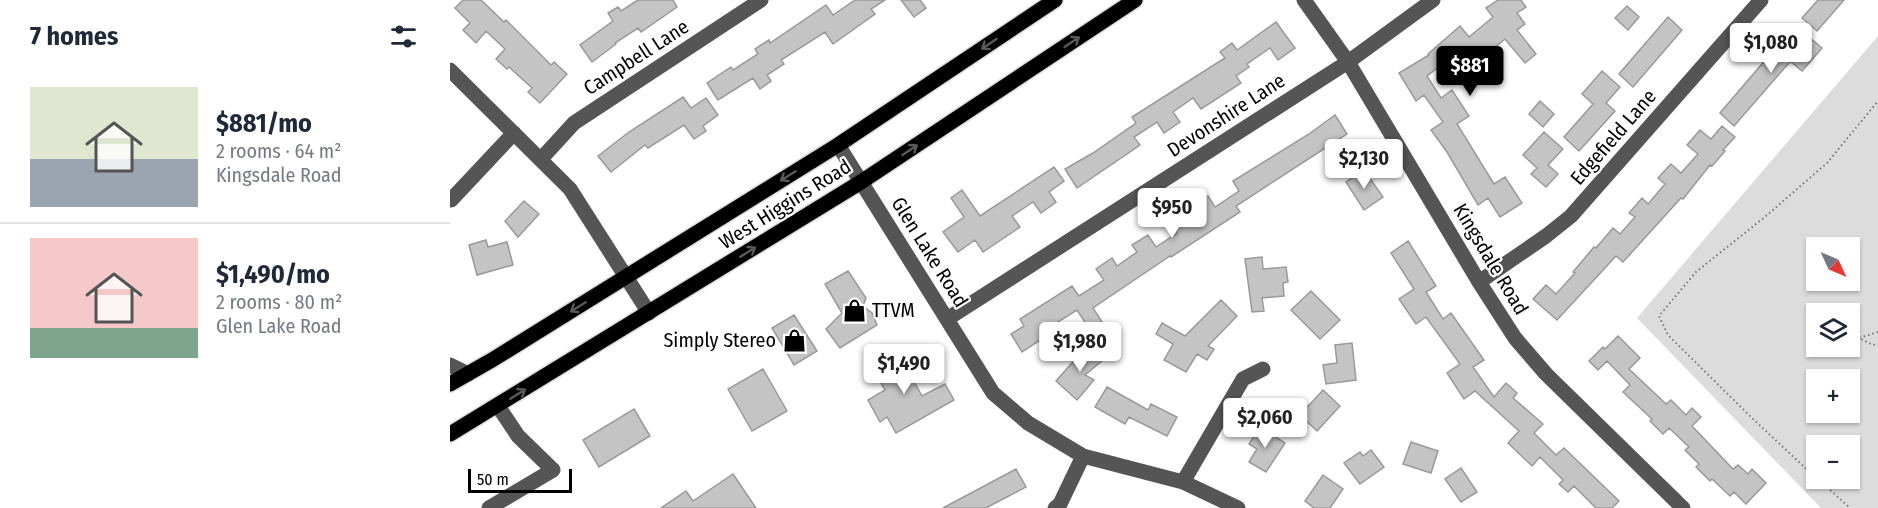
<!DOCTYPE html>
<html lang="en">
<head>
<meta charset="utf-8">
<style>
	:root { --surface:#fff; --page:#f2f2f3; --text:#1f2937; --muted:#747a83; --line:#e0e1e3; --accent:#000 }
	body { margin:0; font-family:"Fira Sans Condensed",sans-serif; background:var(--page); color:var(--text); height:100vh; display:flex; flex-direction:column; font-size:22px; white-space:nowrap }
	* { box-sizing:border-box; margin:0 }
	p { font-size:20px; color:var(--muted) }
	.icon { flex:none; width:33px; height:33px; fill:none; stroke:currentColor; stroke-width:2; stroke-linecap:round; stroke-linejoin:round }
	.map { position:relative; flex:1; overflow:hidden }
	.details { display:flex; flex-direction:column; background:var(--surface); width:450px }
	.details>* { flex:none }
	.needle { width:39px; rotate:134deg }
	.buttons { position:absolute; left:1356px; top:237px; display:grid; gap:12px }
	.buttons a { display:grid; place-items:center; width:54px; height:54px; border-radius:0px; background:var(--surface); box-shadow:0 2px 4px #0004; font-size:30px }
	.scale { position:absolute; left:18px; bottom:15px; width:104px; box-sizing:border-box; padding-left:6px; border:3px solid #000; border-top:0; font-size:16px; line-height:21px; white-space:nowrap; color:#000; -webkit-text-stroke:4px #fff; paint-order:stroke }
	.price { position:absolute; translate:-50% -51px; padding:0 14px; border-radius:6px; background:#fff; color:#222; font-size:20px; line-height:39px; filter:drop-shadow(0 2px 3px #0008) }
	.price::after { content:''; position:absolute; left:50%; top:36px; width:18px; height:14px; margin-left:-9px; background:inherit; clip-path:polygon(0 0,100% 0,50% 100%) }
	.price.active { background:var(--accent); color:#fff }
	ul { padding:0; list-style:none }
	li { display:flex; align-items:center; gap:18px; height:150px; padding:0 30px }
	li+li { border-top:2px solid var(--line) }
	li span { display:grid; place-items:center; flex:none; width:168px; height:120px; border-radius:0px; color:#555 }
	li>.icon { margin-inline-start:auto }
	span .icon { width:72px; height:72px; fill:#fffc; stroke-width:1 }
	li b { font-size:26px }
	h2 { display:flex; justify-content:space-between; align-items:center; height:72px; padding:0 30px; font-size:26px }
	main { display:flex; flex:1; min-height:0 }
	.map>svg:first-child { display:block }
</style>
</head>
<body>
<main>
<section class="details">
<h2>7 homes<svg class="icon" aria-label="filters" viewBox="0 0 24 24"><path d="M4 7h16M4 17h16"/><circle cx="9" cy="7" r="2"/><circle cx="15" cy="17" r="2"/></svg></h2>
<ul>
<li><span style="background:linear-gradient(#dfe7d0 60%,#9aa5b1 0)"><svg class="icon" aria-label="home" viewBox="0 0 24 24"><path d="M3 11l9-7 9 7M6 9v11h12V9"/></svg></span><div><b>$881/mo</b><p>2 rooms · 64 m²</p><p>Kingsdale Road</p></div></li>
<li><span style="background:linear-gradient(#f6c9c9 75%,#7fa58c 0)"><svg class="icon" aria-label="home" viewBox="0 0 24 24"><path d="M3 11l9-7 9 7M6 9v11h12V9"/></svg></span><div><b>$1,490/mo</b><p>2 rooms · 80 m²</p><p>Glen Lake Road</p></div></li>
</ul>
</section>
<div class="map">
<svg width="1428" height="508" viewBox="0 0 1428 508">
	<rect width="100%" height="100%" fill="#fff"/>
	<!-- green -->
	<path fill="#dcdcdc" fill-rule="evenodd" d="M1428 36V508H1371L1187 318ZM1366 248H1400V280H1366ZM1366 314H1400V346H1366ZM1366 380H1400V412H1366ZM1366 446H1400V478H1366Z"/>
	<!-- building -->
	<path fill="#c4c4c4" stroke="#999" stroke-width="1.5" d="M13 0H31L54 22 56 20 101 65 104 62 117 74 90 103 78 92 82 88 59 67 57 69 46 59 55 49 36 31 26 43 13 30 20 23 5 8Z
		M188 0H223L227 7 191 32 188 28 165 43 166 44 142 62 130 45 163 21 158 13 168 7 171 11Z
		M405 0H435L421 9 425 14 383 44 375 32 331 60 334 64 317 75 321 81 310 89 303 78 268 100 257 83 281 67 283 70 308 54 305 49 319 40 320 43 376 5 383 15Z
		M451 0H470L476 8 464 17Z
		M1048 0H1071L1076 7 1067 13 1075 24 1067 30 1086 54 1075 63 1055 39 1026 63 1014 48 977 76 991 98 1002 90 1019 116 1007 124 1044 184 1055 177 1072 203 1050 217 1038 198 1028 205 997 152 981 130 993 122 974 95 966 101 949 73 979 55 978 54 1010 26 1019 37 1043 17 1036 8Z
		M1368 0H1394L1367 31 1352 18Z
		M1177 6 1189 17 1178 30 1165 18Z
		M1218 17 1232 30 1183 87 1169 74Z
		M826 22 845 48 828 60 820 48 797 64 799 67 786 76 791 83 751 109 743 98 723 112 730 122 714 133 707 122 684 137 690 145 627 188 615 169 643 153 686 123 682 117 775 58 770 52 782 43 787 50Z
		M1353 32 1372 48 1352 71 1341 62 1338 64 1284 126 1270 113 1323 51 1321 49 1329 39 1339 48Z
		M1152 71 1170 87 1156 103 1165 111 1129 151 1114 137 1143 104 1132 94Z
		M233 97 241 108 256 98 268 115 253 126 256 131 244 139 234 125 198 148 195 145 161 172 148 156 179 132Z
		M1090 101 1104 114 1093 127 1079 114Z
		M885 115 897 134 786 206 790 212 721 257 720 256 643 308 654 325 642 333 627 310 598 328 601 333 572 352 561 334 574 326 570 319 622 286 629 296 654 280 646 269 662 258 667 266 687 252 682 245 698 235 706 247 727 233 719 222 758 196 765 207 789 191 783 181 859 134Z
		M1272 126 1285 137 1273 150 1275 151 1262 166 1260 165 1233 199 1231 198 1173 262 1166 256 1107 320 1083 299 1096 285 1106 294 1125 273 1123 272 1144 247 1146 248 1163 228 1170 234 1185 217 1179 213 1192 198 1198 204 1215 184 1208 178 1221 164 1231 173 1248 154 1237 145 1250 130 1261 139Z
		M1094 132 1113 149 1098 165 1108 174 1096 187 1081 174 1087 168 1073 155Z
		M604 167 614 181 599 192 606 202 591 213 583 202 562 216 570 227 533 252 525 240 508 252 493 232 514 217 501 198 512 190 530 216Z
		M914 170 933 197 914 210 896 182Z
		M74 201 89 214 68 237 55 221Z
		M36 240 38 247 57 242 63 265 27 275 19 245Z
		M958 241 986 286 976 292 993 319 1001 313 1034 360 1023 367 1044 397 1056 383 1067 393 1063 398 1093 424 1084 433 1106 455 1114 448 1169 501 1162 508H1146L1124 486 1118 492 1109 484 1113 480 1090 457 1082 466 1058 443 1069 431 1025 391 1014 399 997 373 1010 364 976 317 966 324 949 299 964 289 941 253Z
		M812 257 813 269 836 267 838 282 833 283 834 296 812 298 814 311 802 312 795 259Z
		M398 271 416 298 413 306 422 313 427 325 390 348 376 329 392 313 375 284Z
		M861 291 890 320 870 339 841 310Z
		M771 300 787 316 758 346 764 349 757 360 747 354 736 372 714 360 723 344 706 334 712 323 735 336Z
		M344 315 367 351 344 365 322 328Z
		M1168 336 1190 358 1179 369 1216 404 1221 400 1236 415 1242 408 1251 417 1242 426 1283 469 1288 465 1298 474 1302 469 1316 483 1296 504 1284 492 1280 496 1262 479 1260 481 1246 467 1249 464 1235 450 1239 447 1219 428 1213 434 1200 421 1202 419 1173 392 1180 385 1157 361 1148 370 1139 361 1153 347 1155 349Z
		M902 343 906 380 876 384 873 365 887 363 885 345Z
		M641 345 653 360 635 375 644 380 627 400 606 381 630 354Z
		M447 351 472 396 495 384 504 400 446 433 437 417 430 422 418 400 435 390 421 366Z
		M313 369 337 411 302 431 278 389Z
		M657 387 698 410 701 404 727 417 717 436 679 417 675 424 645 407Z
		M873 390 890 406 867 431 850 415Z
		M184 409 200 436 149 467 133 440Z
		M810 427 835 443 816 472 799 462 807 449 799 444Z
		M961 442 988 451 981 473 953 464Z
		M921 450 934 467 910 484 894 463 910 452 913 456Z
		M1011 468 1027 492 1011 502 995 479Z
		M566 469 576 487 536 508H493Z
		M283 474 306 508H211L236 491 243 501Z
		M873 475 893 489 880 508H864L855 501Z"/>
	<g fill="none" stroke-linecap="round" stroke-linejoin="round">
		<defs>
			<path id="major" d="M0 384 42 360 388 145 605 0
				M0 434 411 182 685 0"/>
		</defs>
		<!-- major casing -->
		<use href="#major" stroke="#dbdbdb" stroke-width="18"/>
		<!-- path -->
		<path stroke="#777" stroke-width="2" stroke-dasharray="1.5 3" stroke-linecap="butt" d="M1428 332 1409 338 1423 345 1428 344
			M1366 478 1302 418 1218 335 1209 316 1246 272 1316 216 1377 163 1428 101
			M1367 478 1400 508"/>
		<!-- minor -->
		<path stroke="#555" stroke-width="15" d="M854 0 898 62 1029 282 1065 338 1096 374 1233 508
			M0 70 120 189 199 313
			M388 145 543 393 578 423 633 456 733 482 788 508
			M91 159 124 123 311 0
			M1 200 64 133
			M1029 282 1096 236 1121 216 1311 0
			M497 319 898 62 983 0
			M0 365 18 374
			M733 482 793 379 813 369
			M39 508 103 470 68 436 48 406
			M605 508 610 504 633 456"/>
		<!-- major -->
		<use href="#major" stroke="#000" stroke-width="15"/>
	</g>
	<!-- one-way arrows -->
	<defs><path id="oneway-shaft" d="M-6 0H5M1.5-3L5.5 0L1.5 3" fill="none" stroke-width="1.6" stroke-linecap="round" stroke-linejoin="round" transform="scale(1.5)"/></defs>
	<g stroke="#595959">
		<use href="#oneway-shaft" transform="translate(622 42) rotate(-34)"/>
		<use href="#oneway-shaft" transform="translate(539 44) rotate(146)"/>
		<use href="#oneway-shaft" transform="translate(460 150) rotate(-34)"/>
		<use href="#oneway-shaft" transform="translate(338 176) rotate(148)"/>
		<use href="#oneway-shaft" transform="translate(298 252) rotate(-32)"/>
		<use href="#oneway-shaft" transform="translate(128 307) rotate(148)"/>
		<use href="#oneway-shaft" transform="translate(68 394) rotate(-32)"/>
	</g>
	<!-- icons -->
	<defs>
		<symbol id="shop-bare" viewBox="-9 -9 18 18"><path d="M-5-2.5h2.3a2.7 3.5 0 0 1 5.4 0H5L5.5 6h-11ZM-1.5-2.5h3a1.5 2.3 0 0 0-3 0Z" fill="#000" stroke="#fff" stroke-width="2.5" paint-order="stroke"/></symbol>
	</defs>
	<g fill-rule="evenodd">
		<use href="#shop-bare" x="388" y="294" width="33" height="33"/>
		<use href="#shop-bare" x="328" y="324" width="33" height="33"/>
	</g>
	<g text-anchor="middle" stroke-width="4.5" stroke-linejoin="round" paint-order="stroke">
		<!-- street labels -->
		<g font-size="20" fill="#000" stroke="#fff">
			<text transform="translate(186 57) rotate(-33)" y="7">Campbell Lane</text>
			<text transform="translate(776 115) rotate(-33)" y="7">Devonshire Lane</text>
			<text transform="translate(1163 137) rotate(-49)" y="7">Edgefield Lane</text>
			<text transform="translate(335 204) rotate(-32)" y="7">West Higgins Road</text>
			<text transform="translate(480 252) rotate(58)" y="7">Glen Lake Road</text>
			<text transform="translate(1041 259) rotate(59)" y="7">Kingsdale Road</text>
		</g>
		<!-- poi labels -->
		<g font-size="20" fill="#000" stroke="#fff" text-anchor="start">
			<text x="422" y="317">TTVM</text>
			<text x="326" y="347" text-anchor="end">Simply Stereo</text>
		</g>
	</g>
</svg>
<div class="buttons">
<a><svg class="needle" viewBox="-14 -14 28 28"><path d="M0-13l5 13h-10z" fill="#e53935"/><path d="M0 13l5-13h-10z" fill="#747a83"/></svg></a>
<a><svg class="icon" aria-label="layers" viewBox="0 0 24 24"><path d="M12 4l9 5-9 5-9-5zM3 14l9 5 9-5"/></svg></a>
<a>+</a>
<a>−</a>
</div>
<div class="scale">50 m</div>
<b class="price" style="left:1321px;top:74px">$1,080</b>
<b class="price active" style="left:1020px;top:97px">$881</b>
<b class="price" style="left:914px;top:190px">$2,130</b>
<b class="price" style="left:722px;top:239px">$950</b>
<b class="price" style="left:630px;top:373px">$1,980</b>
<b class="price" style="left:454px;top:395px">$1,490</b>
<b class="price" style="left:815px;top:449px">$2,060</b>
</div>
</main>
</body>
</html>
